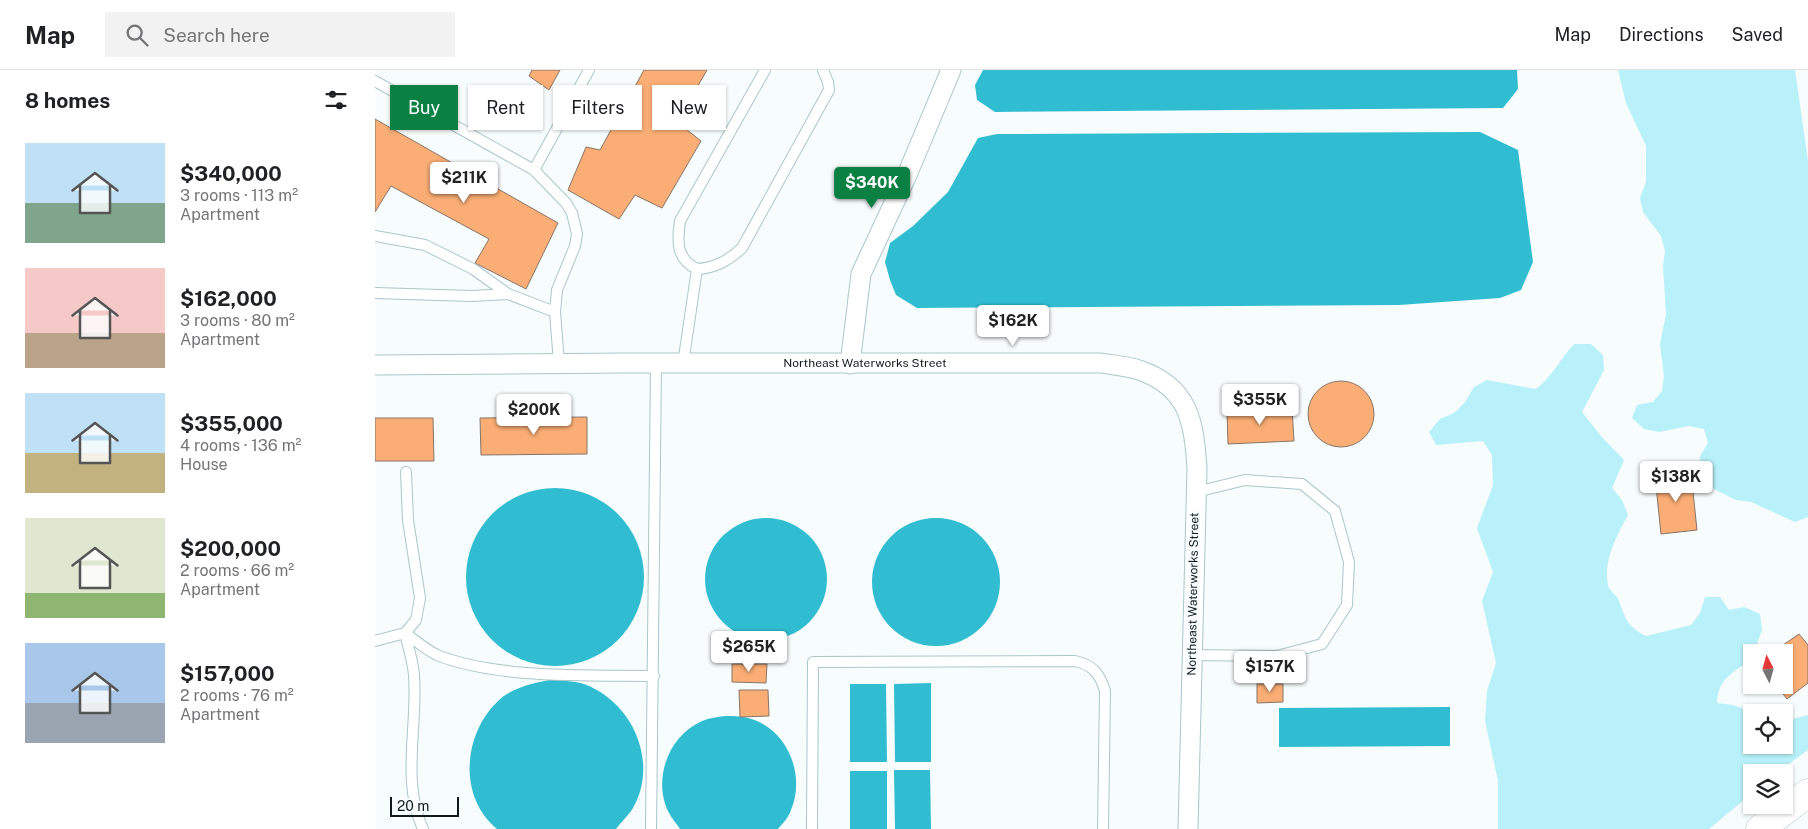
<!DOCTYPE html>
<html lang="en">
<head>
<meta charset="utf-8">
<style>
	:root { --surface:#fff; --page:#f2f2f2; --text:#202124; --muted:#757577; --line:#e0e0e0; --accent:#0b8043 }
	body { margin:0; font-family:"Public Sans",sans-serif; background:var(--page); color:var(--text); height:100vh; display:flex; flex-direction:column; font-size:19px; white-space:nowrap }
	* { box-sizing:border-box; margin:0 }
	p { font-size:16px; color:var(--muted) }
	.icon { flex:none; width:28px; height:28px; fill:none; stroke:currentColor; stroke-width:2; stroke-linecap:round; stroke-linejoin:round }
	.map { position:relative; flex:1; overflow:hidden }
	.details { display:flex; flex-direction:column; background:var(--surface); width:375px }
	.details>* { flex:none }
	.top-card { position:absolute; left:15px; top:15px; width:475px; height:45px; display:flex; gap:10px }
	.needle { width:32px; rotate:354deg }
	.buttons { position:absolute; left:1368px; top:574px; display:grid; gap:10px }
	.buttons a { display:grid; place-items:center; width:50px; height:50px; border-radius:0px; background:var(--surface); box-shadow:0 1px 4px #0004; font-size:25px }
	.scale { position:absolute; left:15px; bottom:12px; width:69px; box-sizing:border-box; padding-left:5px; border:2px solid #101a1c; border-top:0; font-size:14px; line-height:18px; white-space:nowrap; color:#101a1c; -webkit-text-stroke:4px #f7fcfd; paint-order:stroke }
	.price { position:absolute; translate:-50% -42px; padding:0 11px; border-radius:5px; background:#fff; color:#222; font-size:16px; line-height:32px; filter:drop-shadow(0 1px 2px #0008) }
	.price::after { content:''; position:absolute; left:50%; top:30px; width:15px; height:11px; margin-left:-8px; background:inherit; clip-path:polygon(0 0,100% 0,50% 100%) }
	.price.current { background:var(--accent); color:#fff }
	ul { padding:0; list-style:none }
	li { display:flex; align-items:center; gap:15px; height:125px; padding:0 25px }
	li span { display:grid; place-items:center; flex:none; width:140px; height:100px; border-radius:0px; color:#555 }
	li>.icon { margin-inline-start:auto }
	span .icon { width:60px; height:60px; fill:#fffc; stroke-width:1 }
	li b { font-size:21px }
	h2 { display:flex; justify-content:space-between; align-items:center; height:60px; padding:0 25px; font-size:21px }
	.pill { padding:0 18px; border-radius:0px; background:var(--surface); box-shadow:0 1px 4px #0004; font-size:18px; line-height:45px }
	.pill.current { background:var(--accent); color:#fff }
	header { display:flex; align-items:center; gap:30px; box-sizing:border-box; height:70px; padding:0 25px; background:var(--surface); border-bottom:1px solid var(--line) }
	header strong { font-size:24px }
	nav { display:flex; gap:28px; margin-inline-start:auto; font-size:18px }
	.search { width:350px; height:45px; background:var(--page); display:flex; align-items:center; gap:12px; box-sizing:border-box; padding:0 18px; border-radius:0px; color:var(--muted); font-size:19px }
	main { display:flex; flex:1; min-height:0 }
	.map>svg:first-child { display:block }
</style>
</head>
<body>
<header>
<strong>Map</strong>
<div class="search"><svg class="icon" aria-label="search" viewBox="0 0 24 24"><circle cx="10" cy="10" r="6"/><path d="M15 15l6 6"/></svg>Search here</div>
<nav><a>Map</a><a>Directions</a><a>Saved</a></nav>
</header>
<main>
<section class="details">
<h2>8 homes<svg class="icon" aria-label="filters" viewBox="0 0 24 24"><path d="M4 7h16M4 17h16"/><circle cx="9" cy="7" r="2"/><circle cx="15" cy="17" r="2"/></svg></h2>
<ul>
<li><span style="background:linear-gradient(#bfe0f5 60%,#7fa58c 0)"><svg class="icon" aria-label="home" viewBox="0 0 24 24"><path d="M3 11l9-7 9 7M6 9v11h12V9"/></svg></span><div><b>$340,000</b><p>3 rooms · 113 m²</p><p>Apartment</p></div></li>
<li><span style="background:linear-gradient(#f6c9c9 65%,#b9a48a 0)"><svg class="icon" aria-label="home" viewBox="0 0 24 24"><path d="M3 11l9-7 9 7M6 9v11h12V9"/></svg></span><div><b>$162,000</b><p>3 rooms · 80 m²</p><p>Apartment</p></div></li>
<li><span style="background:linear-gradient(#bfe0f5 60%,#c2b280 0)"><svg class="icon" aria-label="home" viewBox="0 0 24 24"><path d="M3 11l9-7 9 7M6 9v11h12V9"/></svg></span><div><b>$355,000</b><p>4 rooms · 136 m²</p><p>House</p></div></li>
<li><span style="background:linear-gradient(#dfe7d0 75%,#8fb573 0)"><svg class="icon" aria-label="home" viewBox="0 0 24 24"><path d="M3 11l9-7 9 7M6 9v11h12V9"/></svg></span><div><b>$200,000</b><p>2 rooms · 66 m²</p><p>Apartment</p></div></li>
<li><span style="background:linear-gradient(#a9c7e8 60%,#9aa5b1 0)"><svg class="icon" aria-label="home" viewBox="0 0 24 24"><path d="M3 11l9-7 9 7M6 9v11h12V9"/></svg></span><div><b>$157,000</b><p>2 rooms · 76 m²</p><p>Apartment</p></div></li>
</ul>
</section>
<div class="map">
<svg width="1433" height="759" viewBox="0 0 1433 759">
	<rect width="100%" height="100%" fill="#f7fcfd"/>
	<!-- green -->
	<path fill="#b9f1fa" d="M1243 0H1420L1433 91V447L1420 452 1376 432 1361 430 1333 416 1326 402 1325 386 1333 373 1329 359 1314 356 1284 362 1269 359 1257 348 1262 335 1278 332 1287 321 1289 306 1285 274 1291 244 1288 196 1290 181 1286 166 1268 142 1265 128 1271 112V76L1251 33Z
		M1199 274H1216L1228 285 1229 300 1207 342 1226 366 1249 390 1237 418 1247 430 1253 445C1242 465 1228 491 1233 515 1234 521 1242 525 1244 531 1251 550 1252 556 1271 566L1316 555 1325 543 1330 527H1345L1354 540 1369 537 1385 544 1387 560 1379 582H1376V590C1357 603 1343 609 1342 633L1358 635 1378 642H1376V675H1409V651L1433 645V680L1403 702H1376V724L1334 759H1123V711L1110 651 1112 621 1121 593 1107 531 1118 502 1102 458 1118 415 1117 385 1108 371 1061 375 1054 362 1065 349 1079 343 1090 332 1099 317 1112 310 1161 319C1178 306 1185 289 1199 274Z"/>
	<!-- water -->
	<path fill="#31bdd1" d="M608 0H1142L1143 19 1128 38 620 42 602 30 600 15Z
		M1105 62 1143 80 1158 192 1146 220 1125 228 1024 235 542 238 521 225 515 210 510 192 515 173 538 156 573 122 603 68 622 64Z
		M91 507a89 89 0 1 1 178 0a89 89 0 1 1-178 0Z
		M330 509a61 61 0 1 1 122 0a61 61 0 1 1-122 0Z
		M497 512a64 64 0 1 1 128 0a64 64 0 1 1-128 0Z
		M179 609C188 611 200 611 209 614 258 632 284 692 258 738 254 745 246 752 241 759H122C83 727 88 665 122 632 137 617 159 613 179 609Z
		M556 613V692H520L519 614Z
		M475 614H511L512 692H475Z
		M1075 637V676L904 677V638Z
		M350 646C357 646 366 646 373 648 412 658 431 704 416 740 414 747 408 753 403 759H305C302 754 297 749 294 743 277 710 293 666 327 651 334 648 343 647 350 646Z
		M519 700H555L556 759H520Z
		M475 701H512V759H475Z"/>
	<!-- building -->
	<path fill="#faad74" stroke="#877568" d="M157 0H185L174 20 154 6Z
		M269 0H332L302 52 326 71 287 138 260 125 244 149 193 120 211 77 225 80Z
		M0 49 183 153 151 219 100 193 114 169 16 116 0 142Z
		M933 344a33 33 0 1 1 66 0a33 33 0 1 1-66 0Z
		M917 338 919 371 853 374 852 341Z
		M212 347V384L106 385 105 348Z
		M0 348H58L59 391H0Z
		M1316 403 1322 460 1286 464 1280 406Z
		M1424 564 1433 575V613L1412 629 1401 615H1409V582H1398Z
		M357 594H392L391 613 357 612Z
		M882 614H908V632L882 633Z
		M364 620H393L394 646 365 647Z"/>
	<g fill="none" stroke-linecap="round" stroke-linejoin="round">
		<defs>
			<path id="lane" d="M390 0 305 151C302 171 301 189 322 199 340 198 353 191 367 178L454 20 453 12 448 0
				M0 11 159 100 191 133 197 143 202 164 200 176 182 220 180 242 184 293
				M159 100 214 0
				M0 166 50 175 98 199 133 224 180 242
				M0 223 97 226 133 224
				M308 294 322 199
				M30 563C40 570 51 580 62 585 122 609 214 605 279 606
				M30 563C33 577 38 591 39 605 43 655 26 712 48 759
				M0 571 30 563 41 550 45 528 33 450 31 402
				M817 585 902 586 947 574 972 535 974 492 960 441 927 414 870 410 821 422
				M276 759 281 294
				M437 759 438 592 700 591C718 595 725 604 730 621L728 759"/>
			<g id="street">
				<path d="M475 294 486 204 532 105 576 0"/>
				<path id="s1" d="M0 295 250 293H726C738 295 752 296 764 300 814 317 819 352 822 398L813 759"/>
			</g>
			<path id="highway" d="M1385 759 1433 723"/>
		</defs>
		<!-- lane casing -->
		<use href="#lane" stroke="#abc6cb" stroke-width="12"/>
		<!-- street casing -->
		<use href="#street" stroke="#abc6cb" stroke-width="21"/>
		<!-- highway casing -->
		<use href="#highway" stroke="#abc6cb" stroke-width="29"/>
		<!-- lane -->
		<use href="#lane" stroke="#fff" stroke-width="10"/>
		<!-- street -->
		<use href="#street" stroke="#fff" stroke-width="19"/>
		<!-- highway -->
		<use href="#highway" stroke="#fff" stroke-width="28"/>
	</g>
	<g text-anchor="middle" stroke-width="4" stroke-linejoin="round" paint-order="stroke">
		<!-- street labels -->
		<g font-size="12" fill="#101a1c" stroke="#f7fcfd">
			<text dy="4" stroke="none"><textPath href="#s1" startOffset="490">Northeast Waterworks Street</textPath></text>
			<text transform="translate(818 524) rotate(-89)" y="4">Northeast Waterworks Street</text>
		</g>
	</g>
</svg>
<div class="buttons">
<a><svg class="needle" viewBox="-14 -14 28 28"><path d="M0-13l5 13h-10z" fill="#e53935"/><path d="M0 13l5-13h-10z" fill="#757577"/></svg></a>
<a><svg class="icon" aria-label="locate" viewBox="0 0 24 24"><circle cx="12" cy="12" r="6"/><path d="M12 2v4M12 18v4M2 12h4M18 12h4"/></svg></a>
<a><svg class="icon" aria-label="layers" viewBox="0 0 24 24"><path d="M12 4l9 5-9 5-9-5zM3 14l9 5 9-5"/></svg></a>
</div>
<div class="scale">20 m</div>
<b class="price" style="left:89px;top:134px">$211K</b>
<b class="price current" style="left:497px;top:139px">$340K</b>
<b class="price" style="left:638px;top:277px">$162K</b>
<b class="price" style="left:885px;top:356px">$355K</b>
<b class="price" style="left:159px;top:366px">$200K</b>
<b class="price" style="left:1301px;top:433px">$138K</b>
<b class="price" style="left:374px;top:603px">$265K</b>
<b class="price" style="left:895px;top:623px">$157K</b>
<div class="top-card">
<a class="pill current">Buy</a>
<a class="pill">Rent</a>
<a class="pill">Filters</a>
<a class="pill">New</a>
</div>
</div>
</main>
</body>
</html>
